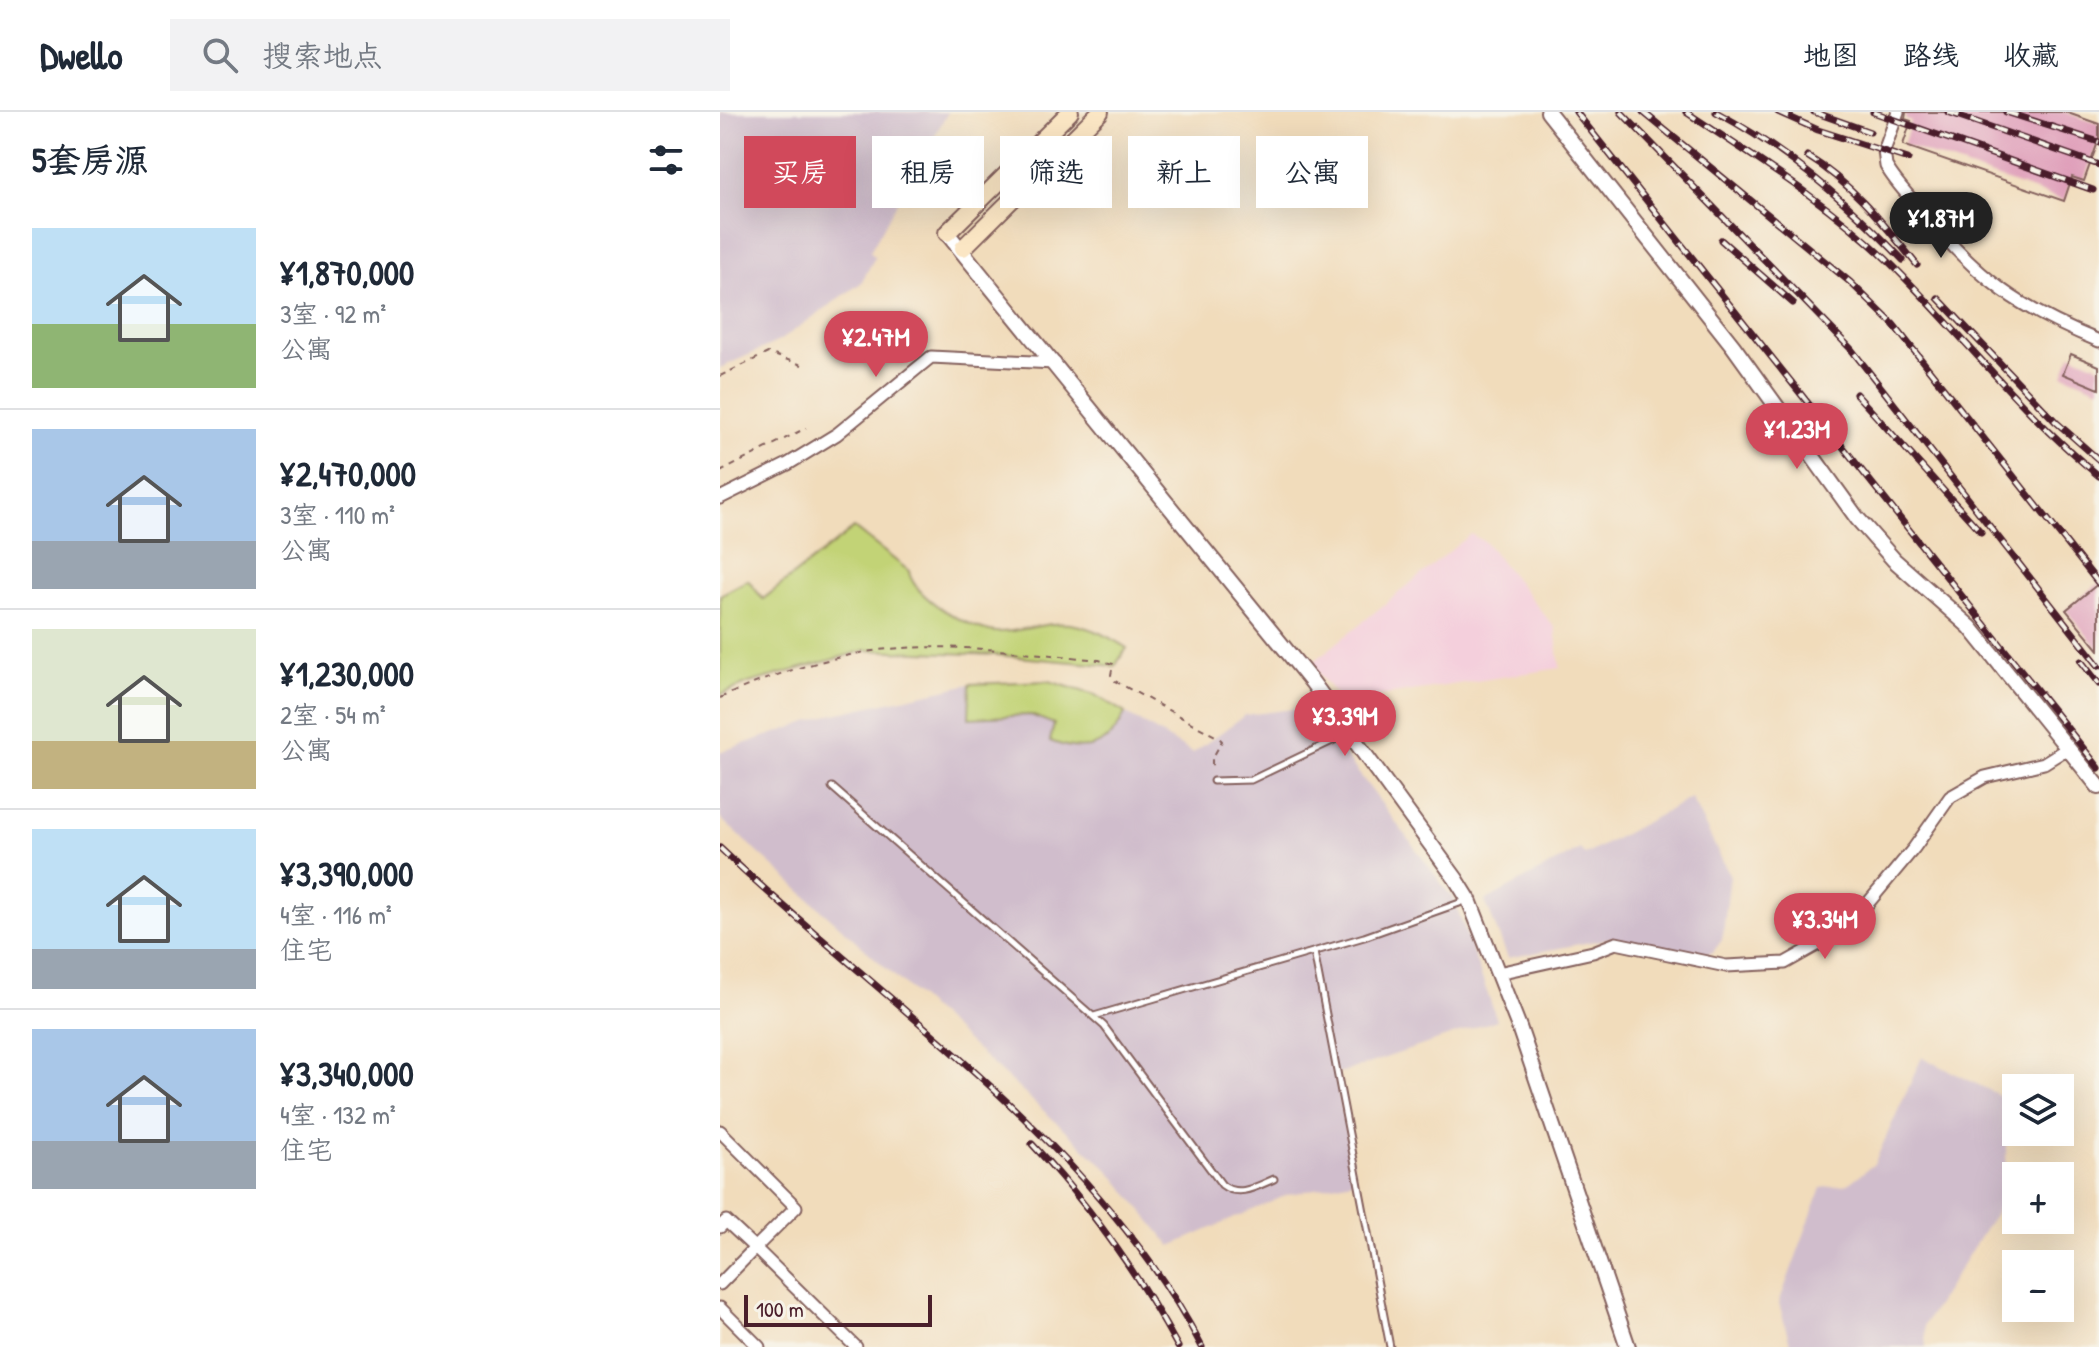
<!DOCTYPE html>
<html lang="zh">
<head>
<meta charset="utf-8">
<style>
	:root { --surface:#fff; --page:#f2f2f3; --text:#1f2937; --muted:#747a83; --line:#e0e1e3; --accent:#d1495b }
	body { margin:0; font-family:"Patrick Hand","LXGW WenKai TC",sans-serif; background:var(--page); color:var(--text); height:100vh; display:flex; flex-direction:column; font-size:30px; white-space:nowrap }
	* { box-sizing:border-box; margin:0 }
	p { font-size:26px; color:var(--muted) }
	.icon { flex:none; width:44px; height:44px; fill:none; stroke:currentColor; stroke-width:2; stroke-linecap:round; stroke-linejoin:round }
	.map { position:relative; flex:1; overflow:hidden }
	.side { display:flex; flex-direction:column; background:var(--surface); width:720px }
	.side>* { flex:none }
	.banner { position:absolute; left:24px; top:24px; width:760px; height:72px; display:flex; gap:16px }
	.controls { position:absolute; left:1282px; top:962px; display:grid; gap:16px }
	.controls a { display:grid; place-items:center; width:72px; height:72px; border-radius:0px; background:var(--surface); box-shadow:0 8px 32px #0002; font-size:40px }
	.scale { position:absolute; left:24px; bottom:20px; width:188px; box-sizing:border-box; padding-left:8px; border:4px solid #4a1f2b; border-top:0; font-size:22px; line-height:28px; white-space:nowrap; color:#4a1f2b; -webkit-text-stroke:6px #f7f3e8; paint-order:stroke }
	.price { position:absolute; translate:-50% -68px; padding:0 18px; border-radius:28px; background:var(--accent); color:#fff; font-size:26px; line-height:52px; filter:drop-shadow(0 2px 4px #0008) }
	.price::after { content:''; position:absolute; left:50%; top:48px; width:24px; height:18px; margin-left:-12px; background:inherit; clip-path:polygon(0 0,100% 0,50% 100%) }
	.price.active { background:#222; color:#fff }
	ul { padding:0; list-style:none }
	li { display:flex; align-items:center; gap:24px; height:200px; padding:0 32px }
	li+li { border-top:2px solid var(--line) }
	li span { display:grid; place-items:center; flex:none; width:224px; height:160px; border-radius:0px; color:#555 }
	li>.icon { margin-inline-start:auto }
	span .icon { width:96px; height:96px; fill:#fffc; stroke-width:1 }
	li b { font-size:34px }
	h2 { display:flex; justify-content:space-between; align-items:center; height:96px; padding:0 32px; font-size:34px }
	.chip { padding:0 28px; border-radius:0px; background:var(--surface); box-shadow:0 8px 32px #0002; font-size:28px; line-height:72px }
	.chip.active { background:var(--accent); color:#fff }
	header { display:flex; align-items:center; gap:48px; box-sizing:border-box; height:112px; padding:0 40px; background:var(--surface); border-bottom:2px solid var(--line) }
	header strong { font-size:38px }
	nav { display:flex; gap:44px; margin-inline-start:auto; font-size:28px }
	.search { width:560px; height:72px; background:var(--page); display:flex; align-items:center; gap:20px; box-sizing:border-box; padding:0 28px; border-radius:0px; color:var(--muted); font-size:30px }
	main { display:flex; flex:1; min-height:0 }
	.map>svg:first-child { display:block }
</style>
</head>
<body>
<header>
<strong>Dwello</strong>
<div class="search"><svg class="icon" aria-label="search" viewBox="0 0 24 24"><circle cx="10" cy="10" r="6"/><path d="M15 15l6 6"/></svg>搜索地点</div>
<nav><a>地图</a><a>路线</a><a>收藏</a></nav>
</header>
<main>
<section class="side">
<h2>5套房源<svg class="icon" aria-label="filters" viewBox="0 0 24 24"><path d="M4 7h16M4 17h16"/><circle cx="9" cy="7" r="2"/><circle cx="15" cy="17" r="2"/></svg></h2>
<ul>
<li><span style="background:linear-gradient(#bfe0f5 60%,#8fb573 0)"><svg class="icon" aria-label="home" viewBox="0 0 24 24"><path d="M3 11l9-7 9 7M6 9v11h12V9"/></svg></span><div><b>¥1,870,000</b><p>3室 · 92 m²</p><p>公寓</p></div></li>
<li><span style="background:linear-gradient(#a9c7e8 70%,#9aa5b1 0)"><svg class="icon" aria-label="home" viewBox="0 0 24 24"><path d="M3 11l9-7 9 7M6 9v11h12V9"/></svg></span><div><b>¥2,470,000</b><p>3室 · 110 m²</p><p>公寓</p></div></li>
<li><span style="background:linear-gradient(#dfe7d0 70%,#c2b280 0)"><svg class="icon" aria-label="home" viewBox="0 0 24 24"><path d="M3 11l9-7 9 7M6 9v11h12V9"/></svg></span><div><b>¥1,230,000</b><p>2室 · 54 m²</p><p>公寓</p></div></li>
<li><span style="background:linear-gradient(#bfe0f5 75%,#9aa5b1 0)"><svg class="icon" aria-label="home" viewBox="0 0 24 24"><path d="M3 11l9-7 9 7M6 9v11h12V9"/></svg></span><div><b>¥3,390,000</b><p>4室 · 116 m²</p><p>住宅</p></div></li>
<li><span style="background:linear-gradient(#a9c7e8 70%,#9aa5b1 0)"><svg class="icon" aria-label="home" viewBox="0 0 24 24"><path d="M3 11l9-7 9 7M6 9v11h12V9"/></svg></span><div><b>¥3,340,000</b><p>4室 · 132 m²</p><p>住宅</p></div></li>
</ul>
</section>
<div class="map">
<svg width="1379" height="1235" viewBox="0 0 1379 1235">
	<rect width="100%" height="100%" fill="#f7f3e8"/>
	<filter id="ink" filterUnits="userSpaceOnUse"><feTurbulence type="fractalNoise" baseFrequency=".0125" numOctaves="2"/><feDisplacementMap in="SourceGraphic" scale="16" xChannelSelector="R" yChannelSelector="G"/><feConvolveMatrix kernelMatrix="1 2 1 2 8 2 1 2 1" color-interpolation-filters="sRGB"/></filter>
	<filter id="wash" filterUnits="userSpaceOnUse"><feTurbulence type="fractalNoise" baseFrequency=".006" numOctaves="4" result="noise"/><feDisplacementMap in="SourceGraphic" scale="32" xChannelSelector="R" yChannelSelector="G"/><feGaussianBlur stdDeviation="1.8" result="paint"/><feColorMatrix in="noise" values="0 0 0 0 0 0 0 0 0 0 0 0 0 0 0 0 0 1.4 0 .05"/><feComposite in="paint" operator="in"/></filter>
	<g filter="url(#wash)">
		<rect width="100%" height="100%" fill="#f1dcbb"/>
		<!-- built -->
		<path fill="#f4cfdc" d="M751 422 766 431 835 516 840 556 622 590 591 552Z"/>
		<!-- industrial -->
		<path fill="#d0bdcc" d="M0 0H228L150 139 155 145 141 171 59 229 0 256Z
			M250 572V606L311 603 335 613 402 609 405 601 473 641 525 603 589 595 734 788 777 908 615 963 636 1068 567 1083 451 1134 389 1058 0 706V640L106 604Z
			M971 686 1010 764 1002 828 993 840 986 843 891 826 788 846 765 789 860 737 865 743Z
			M1202 945 1285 986 1287 1082 1204 1213 1206 1235H1071L1059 1191 1101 1076 1128 1072 1154 1052Z"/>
		<!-- green -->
		<path fill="#c2d376" stroke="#867950" stroke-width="2" d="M134 416 189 459C192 485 251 518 276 520 301 521 325 509 350 512 373 516 388 524 407 536L395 554 276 543 146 538 29 571 0 583V483L28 468 43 487Z
			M329 569 375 583 405 601C390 638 363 642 330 629L334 612 311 603 249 606 250 572Z"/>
		<g id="blocks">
			<!-- building -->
			<path fill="#de9ab7" d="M1186 0H1345L1379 12V27L1364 69 1352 65 1344 89 1183 33 1191 9 1185 7Z
				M1351 242 1379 254V277L1343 262Z
				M1379 471V538L1346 498Z"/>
		</g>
	</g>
	<g filter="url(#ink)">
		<use href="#blocks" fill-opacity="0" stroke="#84615d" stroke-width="2"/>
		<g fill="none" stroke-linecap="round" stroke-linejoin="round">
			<defs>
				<path id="service" d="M493 669 531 668 629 621
					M112 675 384 914 502 1073C519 1086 537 1074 554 1067
					M594 840 670 1235
					M374 904 644 825 748 788"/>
				<path id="minor" d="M1178 0 1164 39 1166 54C1176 72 1192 87 1205 103 1261 169 1298 196 1379 229
					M0 386 68 352 117 322 211 245 335 251
					M778 861 873 840 896 831 1006 854 1065 851 1097 833 1139 802 1194 736 1230 685 1265 665 1324 651 1348 636
					M0 1019 76 1095 35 1136 136 1235
					M0 1115 6 1109 35 1136 0 1172
					M0 1196 39 1235"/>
				<path id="tertiary" d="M828 0 1013 234 1137 406 1174 448 1250 515 1379 675
					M227 121 592 570 736 767 749 788 799 915 908 1235"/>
				<path id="secondary" d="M227 121 350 0
					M243 136 380 0"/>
			</defs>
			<!-- service casing -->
			<use href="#service" stroke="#84615d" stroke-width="9"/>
			<!-- minor casing -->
			<use href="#minor" stroke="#84615d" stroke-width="15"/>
			<!-- tertiary casing -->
			<use href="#tertiary" stroke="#84615d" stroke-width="18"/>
			<!-- secondary casing -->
			<use href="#secondary" stroke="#84615d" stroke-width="20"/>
			<!-- path -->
			<path stroke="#84615d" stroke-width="2" stroke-dasharray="6 6" stroke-linecap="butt" d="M0 264 48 241 82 253
				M0 360 86 316
				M0 586C47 564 107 545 159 538 226 530 312 541 379 548L393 552 391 563 395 569 499 626 502 629 492 647V658"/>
			<!-- service -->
			<use href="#service" stroke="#fff" stroke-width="5"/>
			<!-- minor -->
			<use href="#minor" stroke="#fff" stroke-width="11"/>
			<!-- tertiary -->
			<use href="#tertiary" stroke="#fff" stroke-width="14"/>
			<!-- secondary -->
			<use href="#secondary" stroke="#fbe6c4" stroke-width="16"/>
			<defs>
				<path id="rail" d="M856 0 1379 656
					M901 0 1131 237 1379 554
					M923 0 1130 170 1173 212 1379 472
					M966 0C1035 46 1106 89 1166 147 1239 218 1300 300 1379 364
					M996 0C1069 39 1126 89 1183 148
					M1058 0 1098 18 1188 47
					M1094 0 1150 20
					M1153 0 1373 78
					M1228 0 1379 53
					M1286 0 1379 30
					M1087 44C1134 73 1163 111 1197 153
					M1001 128 1073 191
					M1218 186 1336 310 1379 348
					M1136 282 1261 420
					M1361 549 1379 572
					M0 736C163 891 378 1032 482 1235
					M312 1032C370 1094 417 1160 458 1235"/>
			</defs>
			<!-- rail casing -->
			<use href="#rail" stroke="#4a1f2b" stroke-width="7"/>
			<!-- rail -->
			<use href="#rail" stroke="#f7f3e8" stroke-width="4" stroke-dasharray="12" stroke-linecap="butt"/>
		</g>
	</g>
</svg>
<div class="controls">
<a><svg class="icon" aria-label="layers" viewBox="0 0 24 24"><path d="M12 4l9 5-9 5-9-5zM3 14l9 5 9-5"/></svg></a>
<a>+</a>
<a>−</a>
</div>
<div class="scale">100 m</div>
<b class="price active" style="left:1221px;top:148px">¥1.87M</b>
<b class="price" style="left:156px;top:267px">¥2.47M</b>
<b class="price" style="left:1077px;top:359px">¥1.23M</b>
<b class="price" style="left:625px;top:646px">¥3.39M</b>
<b class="price" style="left:1105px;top:849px">¥3.34M</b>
<div class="banner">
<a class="chip active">买房</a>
<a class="chip">租房</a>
<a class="chip">筛选</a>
<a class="chip">新上</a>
<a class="chip">公寓</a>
</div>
</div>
</main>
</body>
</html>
